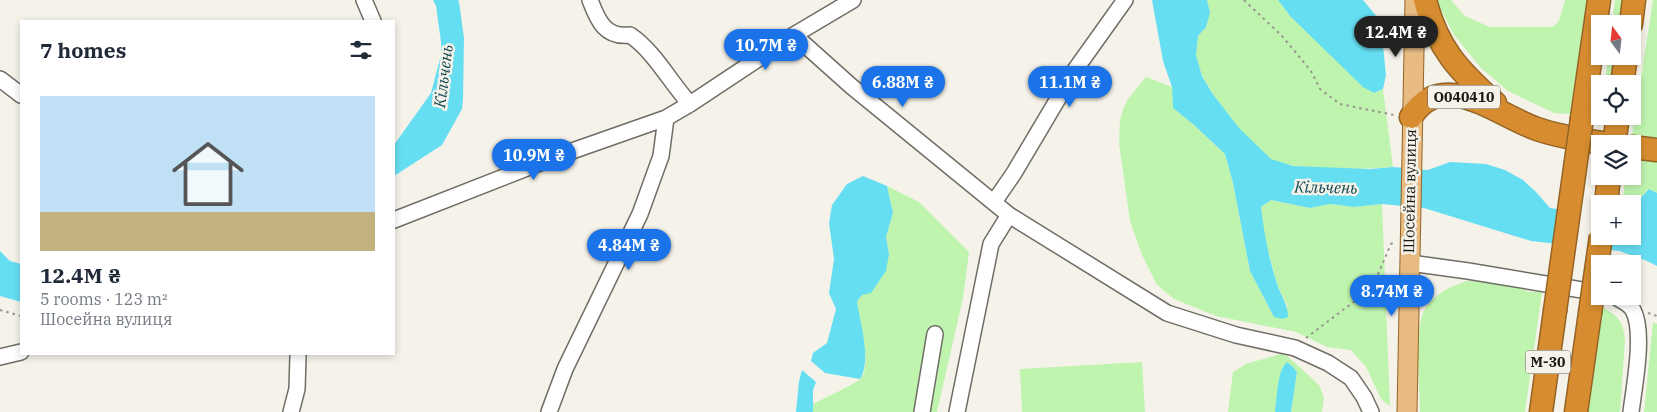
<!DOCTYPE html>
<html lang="en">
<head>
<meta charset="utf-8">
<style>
	:root { --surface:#fff; --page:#f2f2f3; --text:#1f2937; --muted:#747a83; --line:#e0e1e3; --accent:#1a73e8 }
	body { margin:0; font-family:"IBM Plex Serif",serif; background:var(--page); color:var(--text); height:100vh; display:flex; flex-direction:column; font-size:19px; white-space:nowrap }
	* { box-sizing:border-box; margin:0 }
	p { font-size:16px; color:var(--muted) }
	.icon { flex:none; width:28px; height:28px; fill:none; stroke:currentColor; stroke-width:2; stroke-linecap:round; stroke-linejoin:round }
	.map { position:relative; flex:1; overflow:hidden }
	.drawer { position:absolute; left:20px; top:20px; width:375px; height:335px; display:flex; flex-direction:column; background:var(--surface); border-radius:0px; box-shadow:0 2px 8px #0003 }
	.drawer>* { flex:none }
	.needle { width:32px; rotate:345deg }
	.buttons { position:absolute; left:1591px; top:15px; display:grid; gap:10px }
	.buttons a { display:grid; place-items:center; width:50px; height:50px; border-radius:0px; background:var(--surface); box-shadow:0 2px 8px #0003; font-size:25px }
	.price { position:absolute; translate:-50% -42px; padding:0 11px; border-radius:18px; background:var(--accent); color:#fff; font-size:16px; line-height:32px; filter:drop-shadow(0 1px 2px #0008) }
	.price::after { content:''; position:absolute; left:50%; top:30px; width:15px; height:11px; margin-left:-8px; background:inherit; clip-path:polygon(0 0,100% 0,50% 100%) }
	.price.current { background:#222; color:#fff }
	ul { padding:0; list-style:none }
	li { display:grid; align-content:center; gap:10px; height:265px; padding:0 20px }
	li+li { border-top:1px solid var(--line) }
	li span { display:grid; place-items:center; height:155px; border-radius:0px; color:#555 }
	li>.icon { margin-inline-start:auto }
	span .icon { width:90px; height:90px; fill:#fffc; stroke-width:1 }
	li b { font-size:21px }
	h2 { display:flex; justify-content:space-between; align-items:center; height:60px; padding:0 20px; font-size:21px }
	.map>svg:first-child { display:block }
</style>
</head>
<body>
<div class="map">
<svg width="1657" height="412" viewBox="0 0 1657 412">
	<rect width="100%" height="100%" fill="#f5f2e9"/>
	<!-- green -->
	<path fill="#bff4ae" d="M1207 0H1278L1290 16 1374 93 1383 89 1393 167C1363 169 1300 172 1272 160 1259 153 1237 126 1227 113 1214 96 1201 79 1196 57 1195 52 1196 39 1199 35 1201 31 1204 30 1206 26 1210 17 1209 9 1207 0Z
		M1436 0H1451L1465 16 1490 27H1553L1559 21 1565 0H1587L1570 114 1554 113 1508 91 1481 68 1454 35Z
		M1615 0H1626L1622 24H1612Z
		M1653 0H1657V142H1631Z
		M1608 56H1617L1613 84H1605Z
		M1146 77 1172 87 1173 108 1194 125 1225 154 1233 183 1250 271 1274 317 1288 307 1277 285 1264 235 1261 207 1271 200 1310 208 1330 204 1354 207 1382 204 1390 406 1381 399 1366 367 1351 350 1327 347 1296 332 1216 316 1174 299 1157 285 1142 255 1130 221 1119 143 1120 120 1123 109 1128 99Z
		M1633 161H1657V193L1649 189 1633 206 1632 204H1623L1625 177 1632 176Z
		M887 186 919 202 969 252 963 298 937 412H813V404C822 399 856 384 861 378 872 365 859 318 857 301L862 295 889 254 886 237 893 213Z
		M1468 281 1493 282 1523 289 1529 292H1542L1525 412H1420C1420 388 1414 330 1424 311 1432 295 1452 285 1468 281Z
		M1602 307C1617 314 1624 323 1625 340L1620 412H1586Z
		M1653 322 1657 324V412H1644Z
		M1284 353 1319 385 1324 397 1322 412H1291L1297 372 1283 366 1275 412H1228L1233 372 1246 364Z
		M1142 362 1145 412H1022L1020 369Z"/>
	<!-- water -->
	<path fill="#66def2" d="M433 0H458L459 2 464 38 463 99 462 109 442 145 394 176V145L431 93 441 55V42L436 6Z
		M1152 0H1207L1210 13 1206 27 1198 36 1196 55 1202 76 1212 93 1239 128 1271 159 1293 166 1370 169 1393 167 1428 170 1450 162 1486 164 1505 170 1523 180 1536 192 1550 208 1600 215V236H1632L1633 206 1649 189 1657 193V266L1645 260 1619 251 1531 241 1424 208 1382 204 1354 207 1330 204 1310 208 1271 200 1261 207C1264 233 1269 259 1277 284 1281 296 1288 304 1288 317L1283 319 1274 317 1250 271 1233 183 1225 154 1194 125 1173 108 1172 87 1163 61Z
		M1278 0H1363L1378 18 1382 36 1386 75 1383 89 1374 93 1363 87 1290 16Z
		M863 176 887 186 893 213 886 237 889 254 886 271 871 293 862 295 857 301C860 323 872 360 860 379L825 373 811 361 813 353 827 343 836 309 829 293 834 259 829 223 832 205 847 184Z
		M0 251 10 261 21 264V302L0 296Z
		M1287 362 1292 366 1297 372 1291 412H1275C1277 399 1277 370 1287 362Z
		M802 370 816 382 813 390V412H796L799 381Z"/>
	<!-- pier -->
	<path fill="#f5f2e9" d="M1558 207 1600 212V236L1605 252 1552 246Z"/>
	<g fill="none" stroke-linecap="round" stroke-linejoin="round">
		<defs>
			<path id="minor" d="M364 0 373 21
				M590 0C598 21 605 38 630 35 654 51 670 82 690 104
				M794 35 851 86 1009 215 1167 313 1236 335 1295 348 1328 363 1351 378 1364 397 1371 412
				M0 79 21 95
				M994 202 1014 173 1075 70 1125 0
				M394 220 555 157 666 118 690 104 794 35 853 0
				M1410 263 1468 271 1600 293
				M1614 296C1620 300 1629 303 1633 310 1645 332 1634 387 1631 412
				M0 357 21 352
				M291 412 297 389 298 356
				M549 412 565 369 640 214 661 156 666 118
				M922 412 935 334
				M957 412 991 244 1009 215"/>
			<path id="major" d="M1407 412 1415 0"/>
			<path id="highway" d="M1425 0C1437 48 1459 71 1495 103
				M1631 24 1634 0
				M1622 84 1626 56
				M1411 117C1443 67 1497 115 1537 129 1560 137 1584 140 1608 144
				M1582 118 1599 0
				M1614 144 1618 116
				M1632 147 1657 150
				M1606 204 1609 176
				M1541 412 1555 311
				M1576 412 1590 313"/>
		</defs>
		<!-- minor casing -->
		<use href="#minor" stroke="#706d66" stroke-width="18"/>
		<!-- major casing -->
		<use href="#major" stroke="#946426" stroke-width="21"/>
		<!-- highway casing -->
		<use href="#highway" stroke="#946426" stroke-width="25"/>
		<!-- path -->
		<path stroke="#96948d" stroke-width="2" stroke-dasharray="2.5 4" stroke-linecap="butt" d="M1244 0 1282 36 1311 71 1320 89 1340 104 1394 115
			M0 310 21 316
			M1648 313 1657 316
			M1306 338 1372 288 1391 244 1395 242"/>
		<!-- minor -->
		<use href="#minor" stroke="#fff" stroke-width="15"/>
		<!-- major -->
		<use href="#major" stroke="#e7bb82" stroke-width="19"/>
		<!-- highway -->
		<use href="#highway" stroke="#d78d2f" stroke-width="22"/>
		<defs>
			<path id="highway-bridge" d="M1555 311 1582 118
				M1590 313 1601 236"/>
		</defs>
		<!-- highway-bridge casing -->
		<use href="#highway-bridge" stroke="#946426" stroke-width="25" stroke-linecap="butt"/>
		<!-- highway-bridge -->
		<use href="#highway-bridge" stroke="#d78d2f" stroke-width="22"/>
	</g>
	<g text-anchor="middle" stroke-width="5" stroke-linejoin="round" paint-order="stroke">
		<!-- shield labels -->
		<g fill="#f5f2e9" stroke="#5b5955" stroke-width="1">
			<rect x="1428" y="85.5" width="72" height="23" rx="4"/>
			<rect x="1525.5" y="350.5" width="45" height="23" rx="4"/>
		</g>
		<g font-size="14" font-weight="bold" fill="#191815">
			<text x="1464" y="102">О040410</text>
			<text x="1548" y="367">М-30</text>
		</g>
		<!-- street labels -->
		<g font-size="15" fill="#191815" stroke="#f5f2e9">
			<text transform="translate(1410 191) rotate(-89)" y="5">Шосейна вулиця</text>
		</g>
		<!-- water labels -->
		<g font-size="16" font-style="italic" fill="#0f464f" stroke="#f5f2e9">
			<text transform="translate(443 76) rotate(-83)" y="6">Кільчень</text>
			<text transform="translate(1326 187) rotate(1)" y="6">Кільчень</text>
		</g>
	</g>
</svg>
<div class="buttons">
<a><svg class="needle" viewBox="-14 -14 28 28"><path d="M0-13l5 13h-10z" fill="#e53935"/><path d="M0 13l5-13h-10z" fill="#747a83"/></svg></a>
<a><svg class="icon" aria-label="locate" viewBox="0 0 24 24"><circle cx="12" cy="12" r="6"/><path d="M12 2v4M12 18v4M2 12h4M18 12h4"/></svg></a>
<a><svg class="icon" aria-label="layers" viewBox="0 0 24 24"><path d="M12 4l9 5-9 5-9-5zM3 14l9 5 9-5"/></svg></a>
<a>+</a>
<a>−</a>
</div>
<b class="price current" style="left:1396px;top:58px">12.4M ₴</b>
<b class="price" style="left:766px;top:71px">10.7M ₴</b>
<b class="price" style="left:903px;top:108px">6.88M ₴</b>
<b class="price" style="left:1070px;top:108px">11.1M ₴</b>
<b class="price" style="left:534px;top:181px">10.9M ₴</b>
<b class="price" style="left:629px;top:271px">4.84M ₴</b>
<b class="price" style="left:1392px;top:317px">8.74M ₴</b>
<section class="drawer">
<h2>7 homes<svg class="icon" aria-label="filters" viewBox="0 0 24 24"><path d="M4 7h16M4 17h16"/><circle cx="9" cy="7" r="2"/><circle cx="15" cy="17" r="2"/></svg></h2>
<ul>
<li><span style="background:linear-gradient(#bfe0f5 75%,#c2b280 0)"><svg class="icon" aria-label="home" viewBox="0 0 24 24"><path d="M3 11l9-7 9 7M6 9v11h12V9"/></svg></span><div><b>12.4M ₴</b><p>5 rooms · 123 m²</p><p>Шосейна вулиця</p></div></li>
</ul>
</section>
</div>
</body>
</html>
